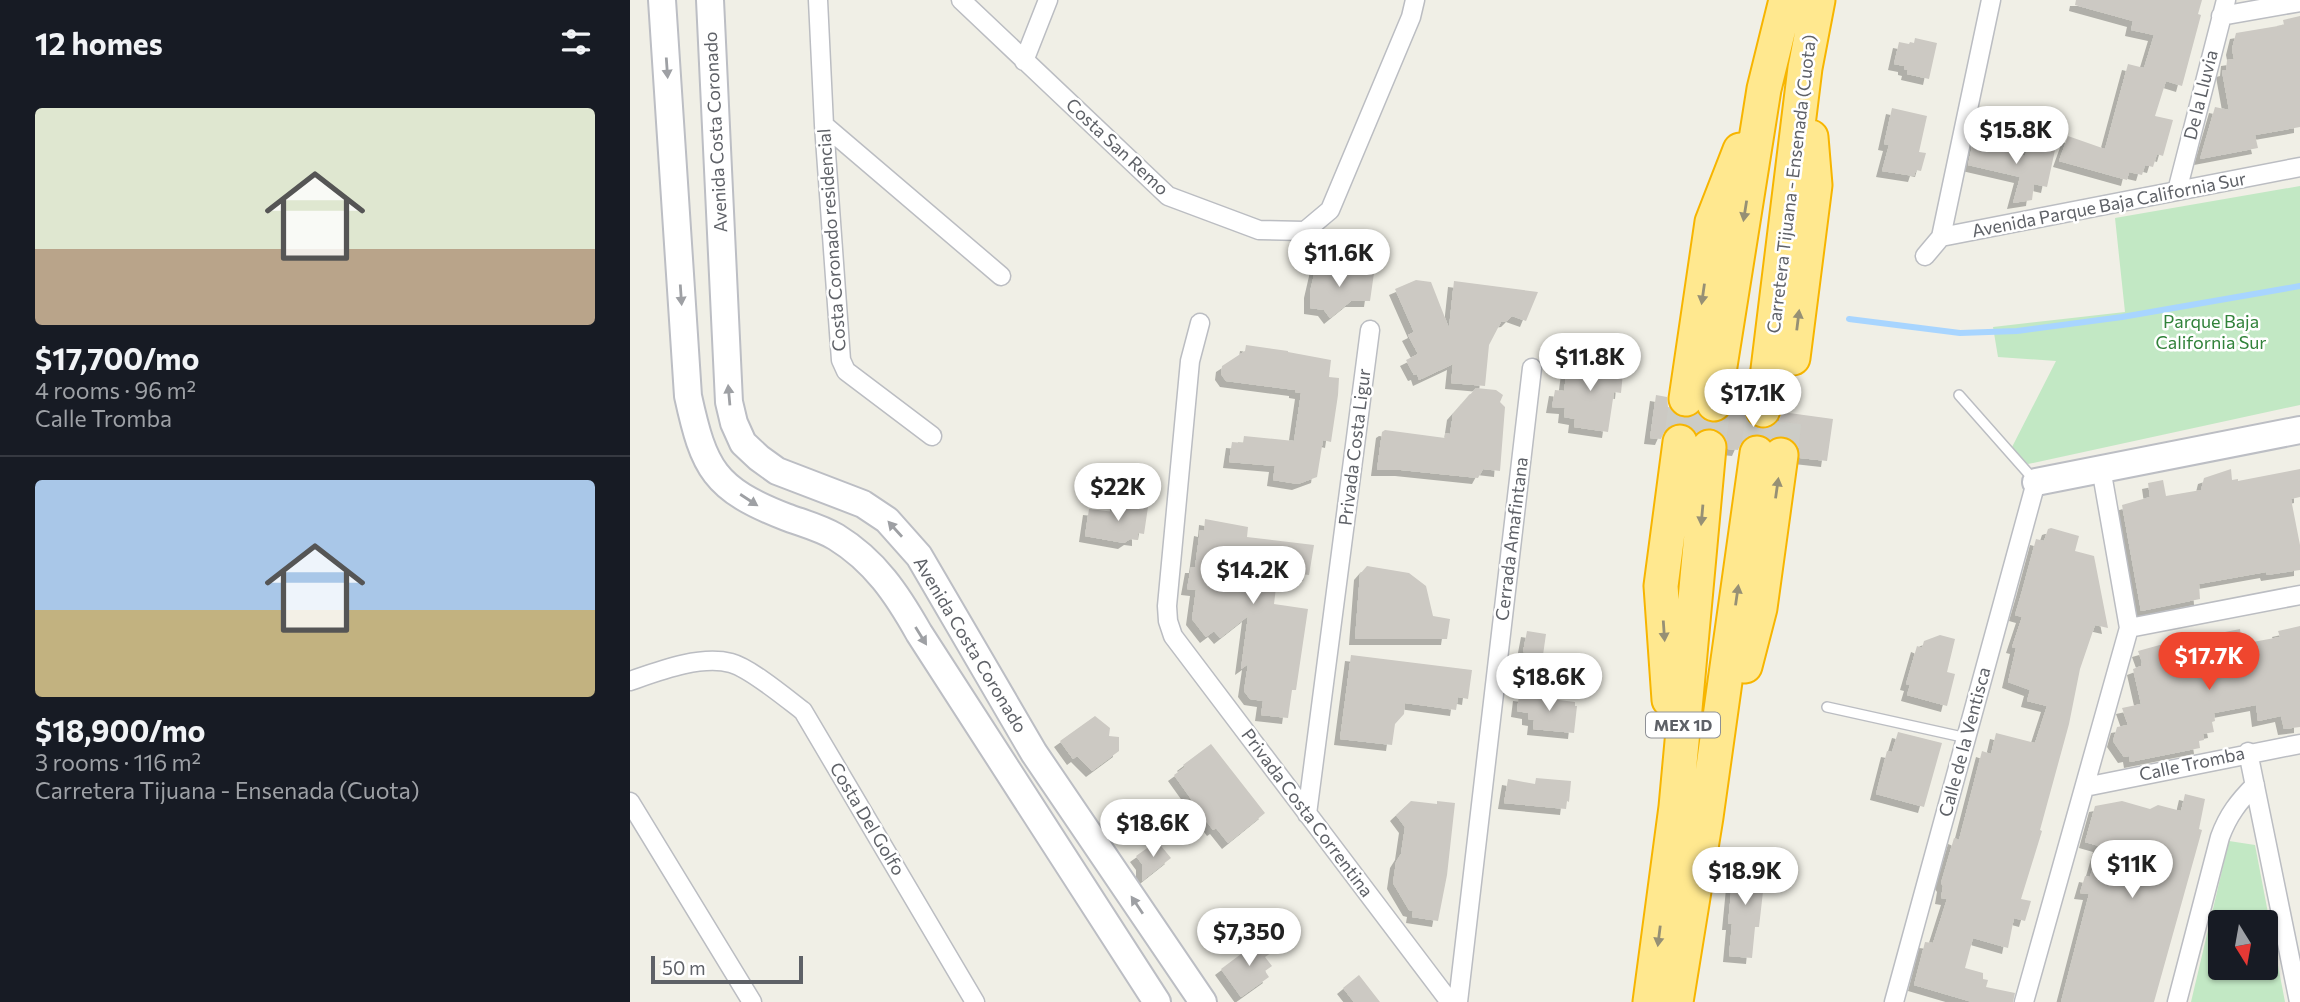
<!DOCTYPE html>
<html lang="en">
<head>
<meta charset="utf-8">
<style>
	:root { --surface:#171b24; --page:#242831; --text:#f1f3f6; --muted:#9ea1a6; --line:#363941; --accent:#ef462e }
	body { margin:0; font-family:Commissioner,sans-serif; background:var(--page); color:var(--text); height:100vh; display:flex; flex-direction:column; font-size:26px; white-space:nowrap }
	* { box-sizing:border-box; margin:0 }
	p { font-size:23px; color:var(--muted) }
	.icon { flex:none; width:38px; height:38px; fill:none; stroke:currentColor; stroke-width:2; stroke-linecap:round; stroke-linejoin:round }
	.map { position:relative; flex:1; overflow:hidden }
	.details { display:flex; flex-direction:column; background:var(--surface); width:630px }
	.details>* { flex:none }
	.needle { width:46px; rotate:169deg }
	.fabs { position:absolute; left:1578px; top:910px; display:grid; gap:14px }
	.fabs a { display:grid; place-items:center; width:70px; height:70px; border-radius:7px; background:var(--surface); box-shadow:0 2px 5px #0004; font-size:35px }
	.scale { position:absolute; left:21px; bottom:18px; width:152px; box-sizing:border-box; padding-left:7px; border:4px solid #5e6167; border-top:0; font-size:19px; line-height:24px; white-space:nowrap; color:#5e6167; -webkit-text-stroke:5px #fff; paint-order:stroke }
	.price { position:absolute; translate:-50% -60px; padding:0 16px; border-radius:24px; background:#fff; color:#222; font-size:23px; line-height:46px; filter:drop-shadow(0 2px 4px #0008) }
	.price::after { content:''; position:absolute; left:50%; top:42px; width:21px; height:16px; margin-left:-10px; background:inherit; clip-path:polygon(0 0,100% 0,50% 100%) }
	.price.active { background:var(--accent); color:#fff }
	ul { padding:0; list-style:none }
	li { display:grid; align-content:center; gap:14px; height:371px; padding:0 35px }
	li+li { border-top:2px solid var(--line) }
	li span { display:grid; place-items:center; height:217px; border-radius:7px; color:#555 }
	li>.icon { margin-inline-start:auto }
	span .icon { width:126px; height:126px; fill:#fffc; stroke-width:1 }
	li b { font-size:30px }
	h2 { display:flex; justify-content:space-between; align-items:center; height:84px; padding:0 35px; font-size:30px }
	main { display:flex; flex:1; min-height:0 }
	.map>svg:first-child { display:block }
</style>
</head>
<body>
<main>
<section class="details">
<h2>12 homes<svg class="icon" aria-label="filters" viewBox="0 0 24 24"><path d="M4 7h16M4 17h16"/><circle cx="9" cy="7" r="2"/><circle cx="15" cy="17" r="2"/></svg></h2>
<ul>
<li><span style="background:linear-gradient(#dfe7d0 65%,#b9a48a 0)"><svg class="icon" aria-label="home" viewBox="0 0 24 24"><path d="M3 11l9-7 9 7M6 9v11h12V9"/></svg></span><div><b>$17,700/mo</b><p>4 rooms · 96 m²</p><p>Calle Tromba</p></div></li>
<li><span style="background:linear-gradient(#a9c7e8 60%,#c2b280 0)"><svg class="icon" aria-label="home" viewBox="0 0 24 24"><path d="M3 11l9-7 9 7M6 9v11h12V9"/></svg></span><div><b>$18,900/mo</b><p>3 rooms · 116 m²</p><p>Carretera Tijuana - Ensenada (Cuota)</p></div></li>
</ul>
</section>
<div class="map">
<svg width="1670" height="1002" viewBox="0 0 1670 1002">
	<defs>
		<filter id="shadow"><feDropShadow dx="-6" dy="6" stdDeviation="0" flood-color="#0004"/></filter>
	</defs>
	<rect width="100%" height="100%" fill="#f0efe6"/>
	<!-- green -->
	<path fill="#c2e8c4" fill-rule="evenodd" d="M1670 186V405L1398 464 1381 449 1426 361 1368 357 1363 327 1495 312 1485 218Z
		M1599 841 1625 845 1655 1002H1561ZM1591 922H1636V968H1591Z"/>
	<g fill="none" stroke-linecap="round" stroke-linejoin="round">
		<!-- stream -->
		<path stroke="#a8d5ff" stroke-width="6" d="M1219 319 1330 333 1387 331 1492 317 1670 286"/>
	</g>
	<!-- building -->
	<path fill="#ccc9c3" filter="url(#shadow)" d="M1446 0H1572L1568 14 1571 15 1552 86 1536 81 1525 116 1543 120 1533 156 1527 154 1523 167 1515 165 1512 175 1499 172 1497 180 1429 161 1438 136 1475 149 1498 64 1514 68 1524 35 1501 30 1503 21 1445 5Z
		M1670 16V127L1625 135 1628 148 1570 159 1585 107 1599 110 1592 71 1596 70 1597 60 1604 59 1602 49 1606 33 1654 25 1653 20Z
		M1285 38 1307 43 1299 79 1277 74 1278 70 1274 69V66L1264 64 1269 42 1279 44 1280 42 1284 43Z
		M1262 108 1297 116 1289 152 1296 153 1291 171 1286 170 1284 176 1252 171 1259 145 1254 144Z
		M1346 141 1366 146V149L1395 156 1399 143 1425 150 1417 187 1404 184 1402 200 1383 203 1390 177 1338 165 1343 142Z
		M686 266 744 273 740 301H721L700 318 694 310 680 308V292Z
		M786 280 801 282 819 328 824 281 908 292 896 321 882 316 877 321 871 322 859 345 855 386 821 383 823 364 789 380 787 374 784 375 776 360 788 354 778 335 784 332 765 289Z
		M616 345 658 351V352L701 360 699 377 709 378 708 395 701 442 693 440 687 477 668 484 643 480 645 466 599 462 602 442 613 443 614 436 664 441 671 393 665 392V390L596 381 591 374 592 366 615 351Z
		M948 357 994 363 991 393 984 392 978 432 944 427 945 419 934 417 935 408 922 407 925 390 934 391 937 369H941L942 360H948Z
		M846 388 866 390 873 395 870 402 875 407 870 471 853 469 848 478 771 470H747L752 432 755 430 815 438V433L820 434 823 414Z
		M1026 395 1037 397 1038 407 1045 414 1054 418 1068 414 1072 419 1082 423 1090 422 1098 417 1103 406 1114 408 1116 418 1121 425 1130 429 1141 427 1149 421 1152 412 1203 419 1197 461 1170 458 1169 448 1163 440 1153 436 1140 440 1130 434 1120 435 1112 441 1108 450 1098 449 1096 438 1089 431 1080 428 1067 433 1061 426 1052 423 1042 425 1035 430 1031 439 1020 438Z
		M1601 469 1602 480 1608 479V481L1670 469V497L1661 499 1670 545V570L1637 575 1636 572 1569 584 1570 599 1511 611 1492 505 1520 497 1518 483 1533 480 1536 496 1571 490 1574 478Z
		M487 500 518 507 514 534 508 533V540L500 539 494 543 455 536 459 509 485 512Z
		M575 519 618 527 617 537 684 545 679 575 648 571 644 604 678 609 666 690H662L658 718 631 715 633 701 620 699 614 691 618 664 611 669 618 616 590 638 584 631 576 637 562 619 566 590 557 589 561 567H565L570 530 574 531Z
		M1421 528 1449 536 1445 551 1464 556 1478 628 1465 625 1450 669 1439 724 1410 830 1412 831 1391 899 1401 901 1395 921 1384 918 1378 948 1343 938 1335 968 1353 973V979L1358 980 1356 987 1385 993 1383 1002H1342L1284 985 1295 942 1303 943 1317 899 1311 898 1313 886 1311 883 1324 838 1329 840 1352 751 1361 754 1366 733 1405 743 1417 706 1397 701 1400 690 1378 682 1386 648 1382 647 1392 617 1385 615 1392 591 1406 539 1414 541 1418 529Z
		M737 566 779 573 796 586 803 616 820 619 817 639H725L730 574Z
		M1670 626V727L1654 729 1651 716 1628 721 1626 705 1584 713 1585 721 1582 722 1584 732 1573 734 1574 740 1569 741 1570 748 1500 762 1499 756 1494 757 1483 741 1487 727 1498 725 1492 708 1511 704 1503 669 1511 666 1512 662 1508 651 1537 643 1540 655 1557 651 1559 658 1588 650 1585 634 1610 629 1612 644 1650 637 1648 631Z
		M897 631 916 634 913 655 893 652Z
		M1310 635 1325 639 1317 672 1325 674 1317 706 1277 695 1280 685 1276 684 1287 646 1292 648 1294 641Z
		M721 655 842 670 838 699 828 697 826 710 775 703 774 714 765 724 762 745 710 739Z
		M889 695 945 702V706H947L944 733 903 729 904 720 898 719V713L887 711Z
		M465 716 480 728 479 736 489 737V751L462 771 447 756 443 759 430 741Z
		M1268 732 1312 743 1294 807 1246 794 1257 751 1262 752Z
		M581 744 635 813 598 843 586 828 583 830 577 822 555 820 569 810 544 775 555 767 553 765Z
		M906 778 941 781 939 802 937 801 936 809 874 803 878 779 905 784Z
		M1555 794 1575 799 1569 829 1572 830 1524 1002H1431L1459 894 1450 893 1455 876 1460 877 1469 846 1455 842 1465 806 1492 801 1520 809 1528 805 1551 811Z
		M781 801 807 804V801L825 803 817 875 808 921 782 917 783 911 779 910 763 883 766 862 771 854 775 827 766 815Z
		M527 841 541 858 512 881V864L506 856Z
		M1104 862 1136 865 1129 927H1125L1122 958 1099 956 1102 924H1098Z
		M631 939 641 953 635 957 642 966 635 971 639 977 611 997 591 969Z
		M729 975 750 1002H724L713 988Z"/>
	<g fill="none" stroke-linecap="round" stroke-linejoin="round">
		<!-- highway-tunnel -->
		<path stroke="#ccccc6" stroke-width="33" stroke-dasharray="33 17" stroke-linecap="butt" d="M1050 442 1056 399
			M1079 447 1084 404
			M1127 453 1133 410
			M1151 455 1156 412"/>
		<defs>
			<path id="lane" d="M1329 395 1405 481
				M1197 707 1337 738"/>
			<path id="street" d="M188 0 194 125 211 360 216 371 302 436
				M331 0 538 196 629 230 675 231 700 210 781 17 785 0
				M1591 16 1670 2
				M394 61 418 0
				M194 125 371 276
				M1547 191 1596 0
				M1311 237 1361 0
				M1295 256 1311 237 1670 167
				M570 323 560 361 537 606 538 621 543 636 820 1002
				M1499 628 1670 595
				M0 681C29 671 70 655 101 663 120 668 156 698 173 711L345 1002
				M1618 752 1669 1002
				M1455 787 1670 744
				M0 802 122 1002
				M677 814 740 330
				M828 1002 902 368
				M1264 1002 1406 482
				M1394 1002 1499 628 1471 468
				M1547 1002 1590 837C1598 815 1609 801 1625 785"/>
			<path id="secondary" d="M32 0 58 396C74 469 84 489 156 517 172 523 191 528 206 537 245 561 267 594 289 633L527 1002
				M80 0 99 402 104 423 113 443 129 458 147 471 233 504 257 520 289 556 404 753 573 1002
				M1406 482 1670 430"/>
			<path id="highway" d="M1163 358 1185 185 1181 137
				M1056 399 1082 222 1110 150
				M1084 404 1134 89 1156 0
				M1133 410 1175 68 1188 0
				M1115 666 1130 608 1151 455
				M1039 700 1031 586 1050 442
				M1020 1002 1046 807 1079 447
				M1046 1002 1076 817 1127 453"/>
		</defs>
		<!-- lane casing -->
		<use href="#lane" stroke="#bbbdc2" stroke-width="12"/>
		<!-- street casing -->
		<use href="#street" stroke="#bbbdc2" stroke-width="21"/>
		<!-- secondary casing -->
		<use href="#secondary" stroke="#bcbec4" stroke-width="30"/>
		<!-- highway casing -->
		<use href="#highway" stroke="#f7b500" stroke-width="37"/>
		<!-- lane -->
		<use href="#lane" stroke="#fff" stroke-width="9"/>
		<!-- street -->
		<use href="#street" stroke="#fff" stroke-width="18"/>
		<!-- secondary -->
		<use href="#secondary" stroke="#fff" stroke-width="26"/>
		<!-- highway -->
		<use href="#highway" stroke="#ffe88f" stroke-width="33"/>
	</g>
	<!-- one-way arrows -->
	<defs><path id="oneway-solid" d="M-6-.8H1V-3.2L6.5 0L1 3.2V.8H-6Z" transform="scale(1.75)"/></defs>
	<g fill="#9ea0a4">
		<use href="#oneway-solid" transform="translate(37 68) rotate(86)"/>
		<use href="#oneway-solid" transform="translate(51 295) rotate(86)"/>
		<use href="#oneway-solid" transform="translate(99 395) rotate(-95)"/>
		<use href="#oneway-solid" transform="translate(119 500) rotate(33)"/>
		<use href="#oneway-solid" transform="translate(265 529) rotate(-132)"/>
		<use href="#oneway-solid" transform="translate(291 636) rotate(58)"/>
		<use href="#oneway-solid" transform="translate(507 905) rotate(-124)"/>
	</g>
	<g fill="#969075">
		<use href="#oneway-solid" transform="translate(1115 211) rotate(99)"/>
		<use href="#oneway-solid" transform="translate(1073 294) rotate(98)"/>
		<use href="#oneway-solid" transform="translate(1168 320) rotate(-83)"/>
		<use href="#oneway-solid" transform="translate(1147 488) rotate(-82)"/>
		<use href="#oneway-solid" transform="translate(1072 515) rotate(95)"/>
		<use href="#oneway-solid" transform="translate(1107 595) rotate(-82)"/>
		<use href="#oneway-solid" transform="translate(1034 631) rotate(86)"/>
		<use href="#oneway-solid" transform="translate(1029 936) rotate(97)"/>
	</g>
	<g text-anchor="middle" stroke-width="5" stroke-linejoin="round" paint-order="stroke">
		<!-- shield labels -->
		<rect fill="#fff" stroke="#8e9095" stroke-width="2" x="1016" y="712.5" width="74" height="25" rx="5"/>
		<g font-size="16" font-weight="bold" fill="#5e6167">
			<text x="1053" y="731">MEX 1D</text>
		</g>
		<!-- street labels -->
		<g font-size="18" fill="#5e6167" stroke="#fff">
			<text transform="translate(1571 95) rotate(-76)" y="6">De la Lluvia</text>
			<text transform="translate(86 132) rotate(-93)" y="6">Avenida Costa Coronado</text>
			<text transform="translate(487 147) rotate(43)" y="6">Costa San Remo</text>
			<text transform="translate(1162 184) rotate(-83)" y="6">Carretera Tijuana - Ensenada (Cuota)</text>
			<text transform="translate(1479 205) rotate(-11)" y="6">Avenida Parque Baja California Sur</text>
			<text transform="translate(202 240) rotate(-94)" y="6">Costa Coronado residencial</text>
			<text transform="translate(725 447) rotate(-83)" y="6">Privada Costa Ligur</text>
			<text transform="translate(882 539) rotate(-83)" y="6">Cerrada Amafintana</text>
			<text transform="translate(340 645) rotate(59)" y="6">Avenida Costa Coronado</text>
			<text transform="translate(1335 742) rotate(-75)" y="6">Calle de la Ventisca</text>
			<text transform="translate(1562 764) rotate(-12)" y="6">Calle Tromba</text>
			<text transform="translate(677 813) rotate(53)" y="6">Privada Costa Correntina</text>
			<text transform="translate(237 819) rotate(59)" y="6">Costa Del Golfo</text>
		</g>
		<!-- park labels -->
		<g font-size="18" fill="#31823a" stroke="#fff">
			<text x="1581" y="328">Parque Baja<tspan x="1581" dy="21">California Sur</tspan></text>
		</g>
	</g>
</svg>
<div class="fabs">
<a><svg class="needle" viewBox="-14 -14 28 28"><path d="M0-13l5 13h-10z" fill="#e53935"/><path d="M0 13l5-13h-10z" fill="#9ea1a6"/></svg></a>
</div>
<div class="scale">50 m</div>
<b class="price" style="left:1386px;top:166px">$15.8K</b>
<b class="price" style="left:709px;top:289px">$11.6K</b>
<b class="price" style="left:960px;top:393px">$11.8K</b>
<b class="price" style="left:1123px;top:429px">$17.1K</b>
<b class="price" style="left:488px;top:523px">$22K</b>
<b class="price" style="left:623px;top:606px">$14.2K</b>
<b class="price active" style="left:1579px;top:692px">$17.7K</b>
<b class="price" style="left:919px;top:713px">$18.6K</b>
<b class="price" style="left:523px;top:859px">$18.6K</b>
<b class="price" style="left:1502px;top:900px">$11K</b>
<b class="price" style="left:1115px;top:907px">$18.9K</b>
<b class="price" style="left:619px;top:968px">$7,350</b>
</div>
</main>
</body>
</html>
